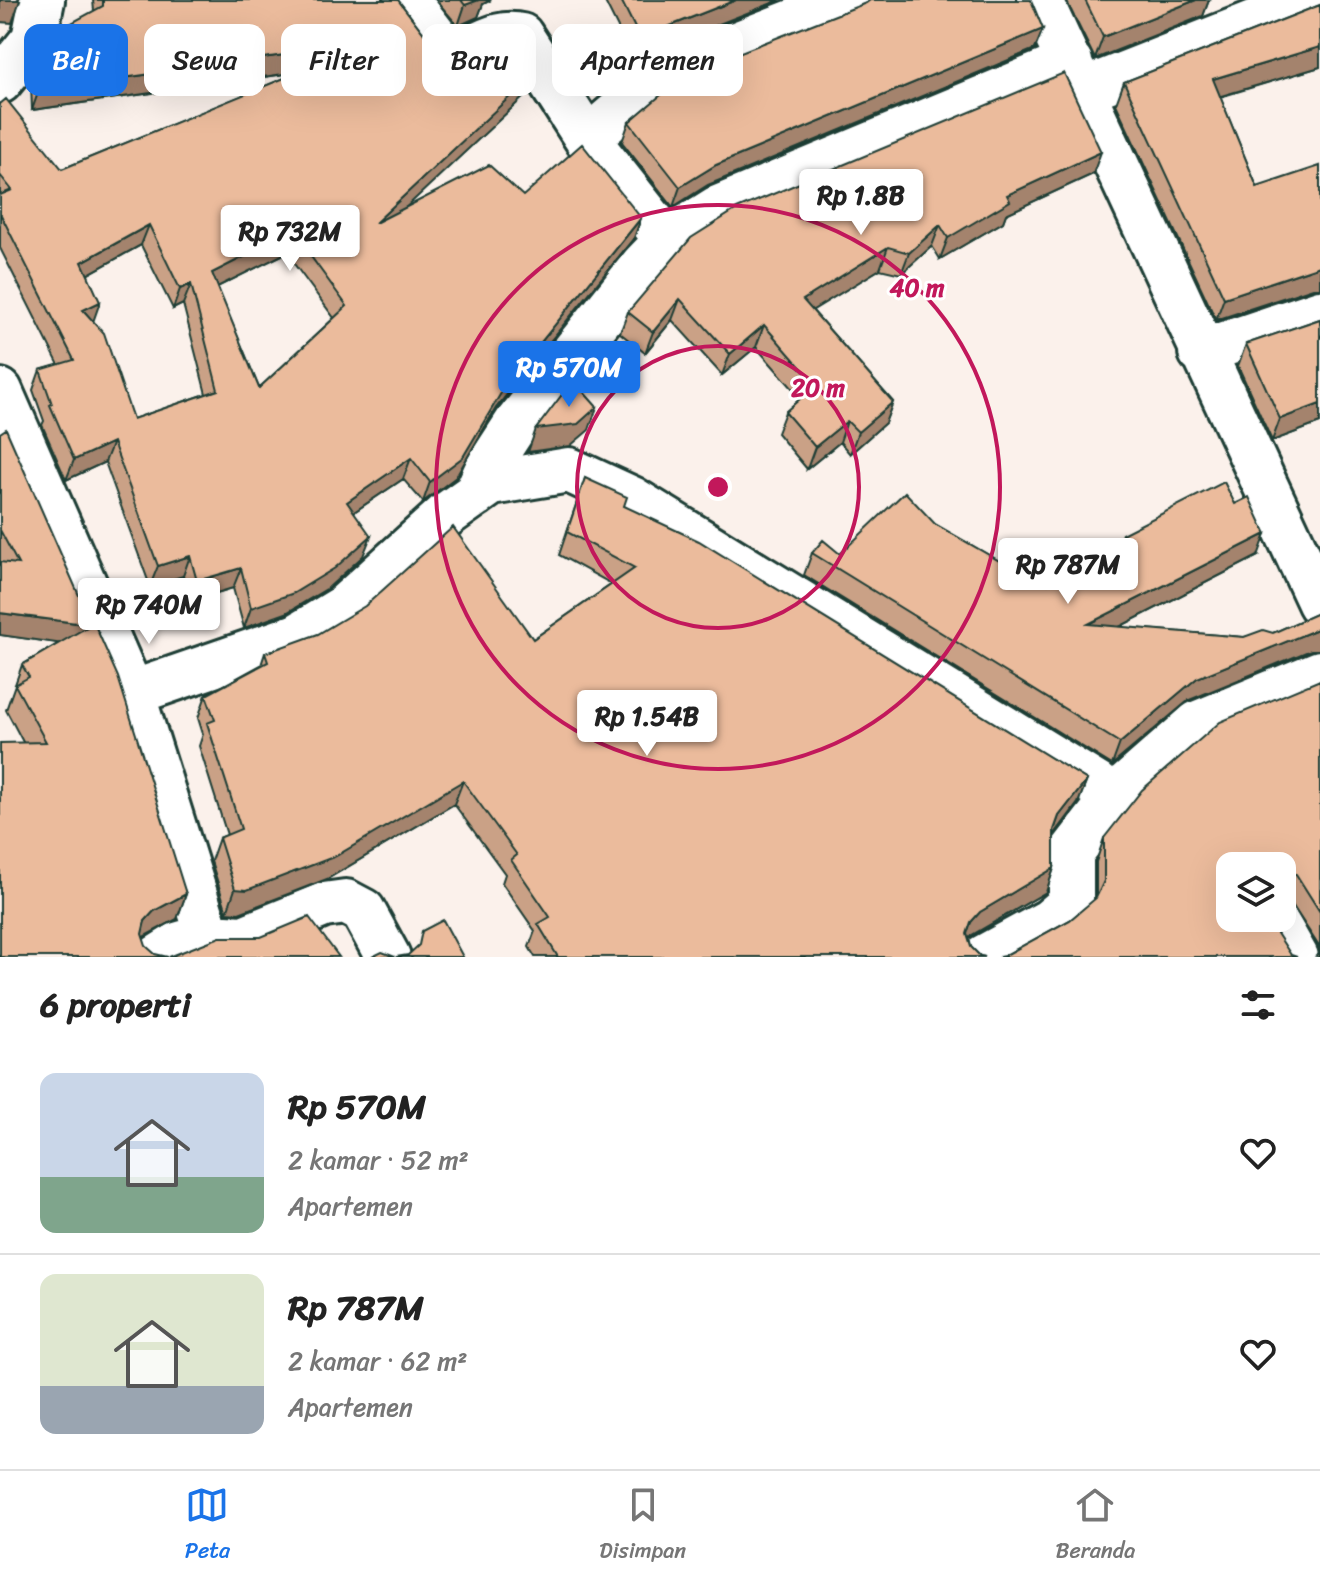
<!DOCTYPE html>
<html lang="id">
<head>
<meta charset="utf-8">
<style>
	:root { --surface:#fff; --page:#f6f6f6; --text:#222; --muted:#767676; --line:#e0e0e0; --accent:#1a73e8 }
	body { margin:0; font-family:Sriracha,sans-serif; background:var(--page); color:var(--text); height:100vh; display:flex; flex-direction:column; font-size:30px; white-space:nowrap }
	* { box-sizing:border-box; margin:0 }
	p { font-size:26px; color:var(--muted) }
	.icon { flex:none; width:44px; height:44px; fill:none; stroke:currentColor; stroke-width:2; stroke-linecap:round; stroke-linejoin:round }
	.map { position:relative; height:957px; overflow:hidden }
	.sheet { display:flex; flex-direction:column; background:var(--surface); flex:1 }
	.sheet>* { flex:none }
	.guide { position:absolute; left:24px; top:24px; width:800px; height:72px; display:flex; gap:16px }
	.controls { position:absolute; left:1216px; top:852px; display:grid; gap:16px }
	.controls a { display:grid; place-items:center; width:80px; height:80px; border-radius:16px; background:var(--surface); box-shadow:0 8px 32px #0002; font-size:40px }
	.price { position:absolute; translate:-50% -68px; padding:0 18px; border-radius:8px; background:#fff; color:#222; font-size:26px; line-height:52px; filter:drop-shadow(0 2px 4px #0008) }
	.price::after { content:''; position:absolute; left:50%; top:48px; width:24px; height:18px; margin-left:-12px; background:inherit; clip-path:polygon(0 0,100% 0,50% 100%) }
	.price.selected { background:var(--accent); color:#fff }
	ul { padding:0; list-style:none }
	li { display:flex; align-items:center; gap:24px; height:200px; padding:0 40px }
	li+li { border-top:2px solid var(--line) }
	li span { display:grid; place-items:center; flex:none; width:224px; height:160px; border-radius:16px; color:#555 }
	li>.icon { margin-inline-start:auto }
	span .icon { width:96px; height:96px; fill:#fffc; stroke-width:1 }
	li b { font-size:34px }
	h2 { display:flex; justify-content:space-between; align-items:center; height:96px; padding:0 40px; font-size:34px }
	.tag { padding:0 28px; border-radius:16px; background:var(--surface); box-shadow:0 8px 32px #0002; font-size:28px; line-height:72px }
	.tag.selected { background:var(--accent); color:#fff }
	.tabs { display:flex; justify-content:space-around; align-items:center; height:112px; border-top:2px solid var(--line); background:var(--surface); font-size:22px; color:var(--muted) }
	.tabs a { display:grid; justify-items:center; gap:4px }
	.tabs .selected { color:var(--accent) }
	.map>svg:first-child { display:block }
</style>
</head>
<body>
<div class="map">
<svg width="1320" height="957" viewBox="0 0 1320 957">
	<rect width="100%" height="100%" fill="#fbf1eb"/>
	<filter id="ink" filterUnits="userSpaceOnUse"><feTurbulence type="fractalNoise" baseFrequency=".0125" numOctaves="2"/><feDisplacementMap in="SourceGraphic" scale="16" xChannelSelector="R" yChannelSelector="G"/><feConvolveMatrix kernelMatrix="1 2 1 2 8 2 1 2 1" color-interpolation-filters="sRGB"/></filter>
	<g filter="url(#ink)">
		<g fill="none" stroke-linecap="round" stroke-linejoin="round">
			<defs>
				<path id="minor" d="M407 0 447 52C474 54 492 29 521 36L587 139 667 240
					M1040 0 1320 603
					M0 81 34 39 42 0
					M1084 90 1312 0
					M587 139 667 71 849 0
					M1201 352 1320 312
					M0 391 132 693 208 936
					M476 494 488 467 516 424 643 265 667 240 718 208 1070 62
					M132 693 297 636 343 608 446 515 491 483 569 470 632 499 1115 796
					M1274 918 1296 957
					M158 957 177 945 208 936 243 938 324 905 346 902 363 911 388 957
					M984 957 1050 921 1071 903V853L1115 796 1198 723 1320 673"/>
			</defs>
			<!-- minor casing -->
			<use href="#minor" stroke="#1f3d34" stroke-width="50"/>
			<!-- minor -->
			<use href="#minor" stroke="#fff" stroke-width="44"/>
		</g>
		<!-- wall -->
		<path fill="#caa186" stroke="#1f3d34" stroke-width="2" fill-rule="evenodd" d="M93 0H398L435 48 444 55 535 73 528 93 405 207 523 196 641 218 634 238 496 408 456 477 423 502 403 479 354 512 363 556 328 588 286 613 244 628 233 588 190 601 183 576 150 586 105 462 66 480 42 425 44 421 33 390 40 370 59 365 0 248V104L62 169 300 72 32 110 31 83 38 63 94 11ZM141 245 173 309 183 304 206 394 133 419 93 322 88 274ZM286 253 334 318 259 388 217 287Z
			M436 0H491L483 4 478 17 458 26Z
			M604 0H780L658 48 636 64Z
			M1066 0H1209L1203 16 1095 59Z
			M866 3 1035 49 708 185 673 207 622 142 629 122Z
			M1320 5V67L1220 97 1257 187 1313 288 1216 320 1116 104 1124 82Z
			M1093 174 1006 214 1003 222 940 259 932 246 901 274 880 269 812 310 893 402 885 423 850 454 840 442 807 469 777 433 785 412 801 398 756 347 722 375 672 320 645 353 620 333 628 312Z
			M1320 319V423L1272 441 1238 366 1246 344Z
			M0 433 186 894 177 919 143 937 0 957 23 742 6 710 22 665 59 643 0 635Z
			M585 478 624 506 1087 780 1078 803 1054 834V868L1046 892 972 935 969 938 971 947 980 956 985 957H535L529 947 535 931 502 883 505 874 454 804 327 879 239 913 227 912 211 861 219 838 227 835 199 746 203 734 198 718 206 695 261 665 265 653 533 639 612 584 559 555Z
			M935 524 1022 574 1048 584 1118 544 1122 534 1258 556 1119 627 1244 637 1273 633 1320 612V650H1311L1189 700 1112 765 804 575 812 553 840 554Z
			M1320 680V957L1316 956 1320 953 1318 945 1287 897 1282 895V866L1004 956 1070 920 1096 899V862L1104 838Z"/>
		<!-- shaded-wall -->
		<path fill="#a4836d" stroke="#1f3d34" stroke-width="2" d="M0 0H20L12 23 0 22Z
			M475 0H491L483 4 478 17 458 26 465 5Z
			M736 0H780L658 48 636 64 643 44 665 28Z
			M1196 0H1209L1203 16 1095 59 1103 37Z
			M1043 29 1035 49 708 185 673 207 680 187 716 165Z
			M1320 47V67L1204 101 1213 79Z
			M333 48 326 68 32 110 39 90Z
			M535 73 528 93 368 243 375 223Z
			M1101 152 1093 174 1006 214 1003 222 940 259 948 238 1007 195Z
			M641 218 634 238 496 408 456 477 423 502 430 482 504 388Z
			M149 225 141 245 74 282 82 262Z
			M940 225 932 246 901 274 909 253Z
			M293 232 286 253 205 293 212 273Z
			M888 247 880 269 795 321 803 300Z
			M1320 266V288H1313L1216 320 1224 298Z
			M191 284 183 304 173 309 180 289Z
			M680 299 672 320 645 353 653 332Z
			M100 302 93 322 83 310Z
			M764 325 756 347 722 375 730 354Z
			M893 402 885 423 850 454 858 432Z
			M1320 404V423L1272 441 1280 419Z
			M597 407 589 430 570 446 528 452 536 429Z
			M847 421 840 442 807 469 815 447Z
			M113 442 105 462 66 480 74 460Z
			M411 458 403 479 339 522 347 502Z
			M1266 534 1258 556 1080 647 1088 624Z
			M371 536 363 556 328 588 286 613 244 628 251 608Z
			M190 556 183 576 150 586 158 566Z
			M241 568 233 588 190 601 197 581Z
			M0 613 92 625 84 647 0 635Z
			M1320 628V650H1311L1189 700 1112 765 1120 743 1197 678Z
			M1087 780 1078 803 1051 839 1059 816Z
			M463 781 454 804 327 879 239 913 227 912 235 889Z
			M1054 868 1046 892 972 935 962 945 971 922 980 912Z
			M186 894 177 919 145 936 136 946 145 921 154 911Z"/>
		<!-- building -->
		<path fill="#ebbb9c" stroke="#1f3d34" stroke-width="2" fill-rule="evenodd" d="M103 0H398L435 48 444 55 465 57 510 41 535 73 375 223 489 165 523 196 582 144 641 218 504 388 463 457 430 482 411 458 347 502 371 536 335 568 294 593 251 608 241 568 197 581 190 556 158 566 113 442 74 460 50 405 52 404 40 370 74 360 0 213V195L12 190 0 175V104L6 99 62 169 336 57 333 48 39 90 38 63 64 27 103 6ZM149 225 180 289 191 284 218 390 133 419 104 333 83 310 100 302 82 262ZM293 232 347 306 259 388 212 273Z
			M461 0H479L465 5Z
			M621 0H736L665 28 643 44Z
			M870 0H1031L1043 29 716 165 680 187 629 122 687 73 866 3Z
			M1085 0H1196L1103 37Z
			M1320 5V47L1213 79 1257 187 1320 166V266L1224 298 1124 82Z
			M1064 73 1101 152 1007 195 1010 201 948 238 940 225 909 253 888 247 803 300 893 402 858 432 847 421 815 447 785 412 816 385 764 325 730 354 680 299 653 332 628 312 691 238 737 209Z
			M1320 319V404L1280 419 1246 344Z
			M573 380 597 407 578 424 536 429Z
			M6 429 92 625 0 613V562L18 564 0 530V433Z
			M585 478 627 497 624 506 699 541 1087 780 1059 816 1054 830V868L980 912 971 922 967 934 971 947 980 956 985 957H558L538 924 550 917 511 860 517 855 463 781 336 856 247 890 235 889 219 838 241 829 207 723 215 720 206 695 268 662 265 653 318 634 365 606 453 527 533 639 635 568 567 532Z
			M1224 482 1235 504 1249 497 1266 534 1088 624 1244 637 1263 630 1273 633 1320 612V628L1197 678 1120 743 812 553 823 540 840 554 905 492 935 524 1022 574 1024 571 1048 584 1125 540 1122 534Z
			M94 623 118 677 186 894 154 911 145 921 142 934 146 946 155 954 168 957H0V743L46 742 15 685 29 677 22 665Z
			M1320 680V912L1296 874 1282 870V866H1230V918H1267L1291 955 1297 957H999L1004 956 1070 920 1096 898 1104 881V838L1142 790 1220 722Z
			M309 917 339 957H169L220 937H261Z
			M443 920 463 957H396L408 955 419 945 422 931Z
			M382 952 395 957H372Z"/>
	</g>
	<!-- distance rings -->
	<g fill="none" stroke="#c2185b" stroke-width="4">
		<circle cx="718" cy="487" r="141"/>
		<circle cx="718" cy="487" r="282"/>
	</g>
	<circle cx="718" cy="487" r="12" fill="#c2185b" stroke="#fff" stroke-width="4"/>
	<g font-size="24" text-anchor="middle" font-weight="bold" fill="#c2185b" stroke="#fff" stroke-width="6" stroke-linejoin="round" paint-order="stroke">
		<text x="917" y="296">40 m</text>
		<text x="818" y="396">20 m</text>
	</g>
</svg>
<div class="controls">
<a><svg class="icon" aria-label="layers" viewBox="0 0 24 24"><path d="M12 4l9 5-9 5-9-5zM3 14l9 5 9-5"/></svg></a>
</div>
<b class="price" style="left:861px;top:237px">Rp 1.8B</b>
<b class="price" style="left:290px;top:273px">Rp 732M</b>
<b class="price selected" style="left:569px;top:409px">Rp 570M</b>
<b class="price" style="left:1068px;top:606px">Rp 787M</b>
<b class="price" style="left:149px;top:646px">Rp 740M</b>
<b class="price" style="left:647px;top:758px">Rp 1.54B</b>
<div class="guide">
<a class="tag selected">Beli</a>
<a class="tag">Sewa</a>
<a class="tag">Filter</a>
<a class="tag">Baru</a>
<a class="tag">Apartemen</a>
</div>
</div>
<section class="sheet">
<h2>6 properti<svg class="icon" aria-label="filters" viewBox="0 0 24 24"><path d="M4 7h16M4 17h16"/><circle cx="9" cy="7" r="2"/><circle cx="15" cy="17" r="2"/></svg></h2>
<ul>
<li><span style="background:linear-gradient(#c9d6e8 65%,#7fa58c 0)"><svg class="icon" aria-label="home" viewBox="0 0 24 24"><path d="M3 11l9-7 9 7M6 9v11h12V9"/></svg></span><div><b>Rp 570M</b><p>2 kamar · 52 m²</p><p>Apartemen</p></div><svg class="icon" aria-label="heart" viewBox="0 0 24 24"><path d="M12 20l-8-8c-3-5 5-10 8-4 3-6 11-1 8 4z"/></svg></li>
<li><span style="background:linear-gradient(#dfe7d0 70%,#9aa5b1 0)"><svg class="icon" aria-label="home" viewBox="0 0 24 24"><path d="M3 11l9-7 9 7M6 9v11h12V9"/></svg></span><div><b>Rp 787M</b><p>2 kamar · 62 m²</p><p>Apartemen</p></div><svg class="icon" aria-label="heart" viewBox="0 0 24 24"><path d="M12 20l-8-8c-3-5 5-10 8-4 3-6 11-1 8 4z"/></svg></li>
</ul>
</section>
<nav class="tabs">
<a class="selected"><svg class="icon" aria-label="map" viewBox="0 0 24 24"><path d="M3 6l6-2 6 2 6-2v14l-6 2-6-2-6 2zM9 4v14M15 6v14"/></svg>Peta</a>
<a><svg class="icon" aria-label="saved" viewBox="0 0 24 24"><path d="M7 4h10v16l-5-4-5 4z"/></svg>Disimpan</a>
<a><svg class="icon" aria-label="home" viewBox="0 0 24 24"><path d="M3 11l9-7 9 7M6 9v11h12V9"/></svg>Beranda</a>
</nav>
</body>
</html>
